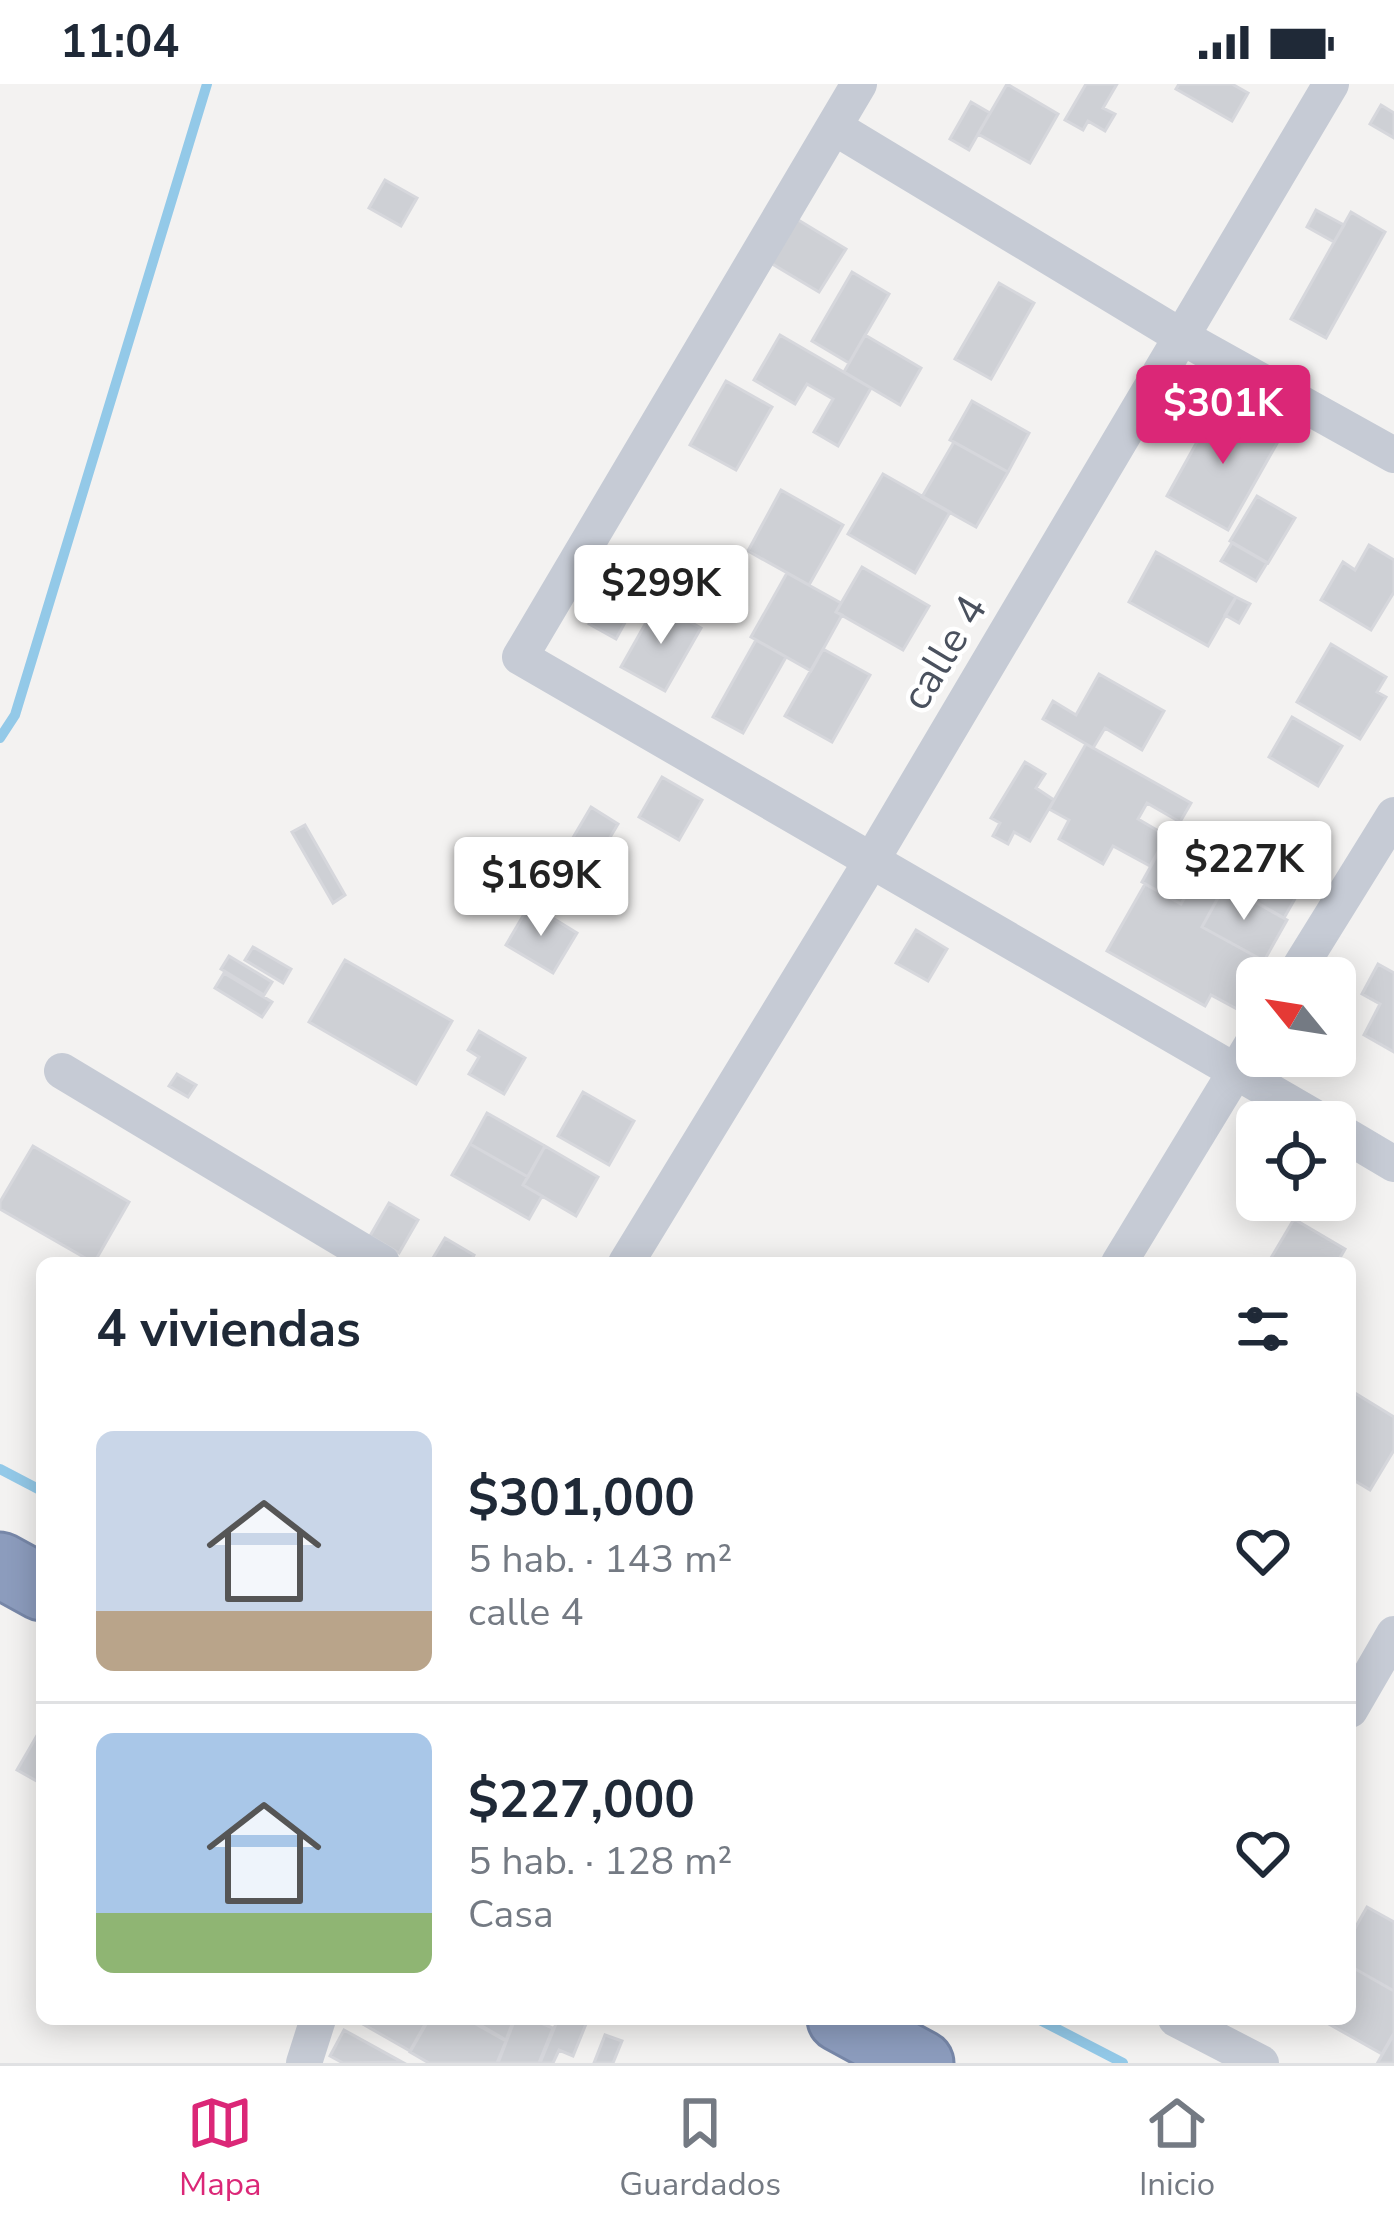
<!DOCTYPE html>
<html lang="es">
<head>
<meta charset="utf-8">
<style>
	:root { --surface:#fff; --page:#f6f6f7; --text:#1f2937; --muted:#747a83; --line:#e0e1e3; --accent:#db2777 }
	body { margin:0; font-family:"Nunito Sans",sans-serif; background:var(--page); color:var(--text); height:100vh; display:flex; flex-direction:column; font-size:45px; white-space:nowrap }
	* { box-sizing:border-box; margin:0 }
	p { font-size:39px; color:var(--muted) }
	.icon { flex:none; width:66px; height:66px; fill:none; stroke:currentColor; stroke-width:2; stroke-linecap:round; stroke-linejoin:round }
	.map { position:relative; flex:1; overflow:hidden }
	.sheet { position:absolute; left:36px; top:1173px; width:1320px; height:768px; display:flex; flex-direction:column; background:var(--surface); border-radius:18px; box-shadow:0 6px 30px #0003 }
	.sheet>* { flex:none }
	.needle { width:78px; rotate:300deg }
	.controls { position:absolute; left:1236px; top:873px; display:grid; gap:24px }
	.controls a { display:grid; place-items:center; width:120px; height:120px; border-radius:18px; background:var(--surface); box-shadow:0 6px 30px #0003; font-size:60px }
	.price { position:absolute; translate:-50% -102px; padding:0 27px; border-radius:12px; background:#fff; color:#222; font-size:39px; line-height:78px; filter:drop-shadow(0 3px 6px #0008) }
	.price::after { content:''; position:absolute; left:50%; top:72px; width:36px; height:27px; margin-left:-18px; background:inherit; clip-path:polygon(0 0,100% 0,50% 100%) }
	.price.selected { background:var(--accent); color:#fff }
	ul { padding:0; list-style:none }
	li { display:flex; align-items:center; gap:36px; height:300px; padding:0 60px }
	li+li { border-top:3px solid var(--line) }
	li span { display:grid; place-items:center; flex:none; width:336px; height:240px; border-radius:18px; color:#555 }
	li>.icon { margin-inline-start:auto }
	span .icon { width:144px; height:144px; fill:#fffc; stroke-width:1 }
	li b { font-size:51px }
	h2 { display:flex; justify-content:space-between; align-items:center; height:144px; padding:0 60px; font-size:51px }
	.status { display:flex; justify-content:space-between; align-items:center; height:84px; padding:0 60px; background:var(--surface); direction:ltr }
	.status svg { height:33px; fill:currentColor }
	.dock { display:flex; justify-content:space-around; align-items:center; height:168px; border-top:3px solid var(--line); background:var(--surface); font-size:33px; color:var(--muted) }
	.dock a { display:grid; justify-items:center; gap:6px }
	.dock .selected { color:var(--accent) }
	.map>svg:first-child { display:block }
</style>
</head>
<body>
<div class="status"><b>11:04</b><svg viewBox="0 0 49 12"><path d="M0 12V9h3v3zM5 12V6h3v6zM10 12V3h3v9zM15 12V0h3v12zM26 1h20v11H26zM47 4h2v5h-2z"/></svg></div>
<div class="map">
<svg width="1394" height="1979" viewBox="0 0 1394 1979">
	<rect width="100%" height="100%" fill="#f3f2f1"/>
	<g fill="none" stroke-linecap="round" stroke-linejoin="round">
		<!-- stream -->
		<path stroke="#93c9e8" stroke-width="10" d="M0 654 15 631 207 0
			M0 1385 42 1407
			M1038 1935 1123 1979"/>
	</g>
	<!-- building -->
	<path fill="#ced0d5" stroke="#d6d7dc" stroke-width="3" d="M1007 0 1058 30 1030 79 978 50Z
		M1086 0H1117L1103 24 1115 30 1105 47 1088 37 1083 46 1065 36Z
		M1179 0H1232L1248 9 1232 37 1176 5Z
		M971 18 990 29 969 66 950 55Z
		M1381 21 1394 29V54L1370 40Z
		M385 96 417 114 401 142 369 124Z
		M1316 126 1344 141 1334 158 1307 143Z
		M1351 128 1385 148 1326 254 1291 235Z
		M795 134 846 165 819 208 769 178Z
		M852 188 889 210 849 279 812 257Z
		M999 199 1034 219 991 295 955 275Z
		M780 251 871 304 838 362 814 348 833 315 807 300 795 320 754 296Z
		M865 251 921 284 900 321 844 288Z
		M726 297 772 323 736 386 690 361Z
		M972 317 1029 349 1008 388 950 356Z
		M1218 320 1280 354 1228 446 1167 412Z
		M954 358 1008 388 976 443 922 413Z
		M883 390 950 428 915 489 848 450Z
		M781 406 843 441 809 501 748 467Z
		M1257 412 1295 434 1268 479 1230 457Z
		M1232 459 1267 479 1256 497 1221 477Z
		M1369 461 1394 476V508L1371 546 1321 516 1343 478 1355 486Z
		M1156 468 1236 513 1208 562 1129 518Z
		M862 483 929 522 903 566 836 528Z
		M620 485 646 500 616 555 589 540 593 532 579 524 595 494 610 502Z
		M787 489 841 519 836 528 842 531 811 587 751 553Z
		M1236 513 1250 520 1239 539 1225 531Z
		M657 519 701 544 665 607 621 583Z
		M756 556 786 573 743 649 713 633Z
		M1331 560 1386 593 1377 608 1386 613 1360 655 1297 618Z
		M823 565 870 591 832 658 785 632Z
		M1099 590 1164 627 1142 666 1105 644 1093 664 1043 635 1053 617 1076 631Z
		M1292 633 1342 662 1318 702 1269 673Z
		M1086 660 1191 719 1180 738 1147 719 1138 735 1167 752 1150 782 1113 762 1103 780 1059 755 1069 736 1049 725Z
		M1025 678 1045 690 1036 704 1054 716 1030 757 1014 748 1008 760 993 752 1000 739 991 734Z
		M662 693 702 716 679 756 639 733Z
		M591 723 618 740 571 819 516 786 533 757 561 774Z
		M305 741 345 811 333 819 292 748Z
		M1262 754 1313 783 1284 834 1233 805Z
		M1166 755 1205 777 1181 820 1142 798Z
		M1194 798 1219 812 1202 843 1264 877 1237 925 1211 911 1205 922 1107 867 1145 800 1181 820Z
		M1225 801 1287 836 1264 877 1202 843Z
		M530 820 577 849 553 889 506 861Z
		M916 846 947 865 928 897 896 879Z
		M253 863 291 885 283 899 245 876Z
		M229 872 272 898 264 911 221 885Z
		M345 876 452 937 416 1000 309 938Z
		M1378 880 1394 889V968L1364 951 1380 920 1362 910Z
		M224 889 272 918 262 933 215 904Z
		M479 947 525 974 504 1010 469 990 479 973 468 966Z
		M177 990 196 1001 188 1013 169 1002Z
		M583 1008 634 1037 609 1081 558 1052Z
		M487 1029 545 1062 528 1093 470 1060Z
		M470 1060 528 1093 523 1101 542 1112 529 1135 452 1091Z
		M33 1062 129 1118 94 1179 0 1125V1118Z
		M545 1062 598 1093 576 1132 523 1101Z
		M389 1119 418 1136 399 1169 370 1152Z
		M1294 1135 1345 1165 1337 1179H1268Z
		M445 1154 474 1171 470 1179H430Z
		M1350 1306 1394 1333V1366L1370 1406 1350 1394Z
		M39 1648 42 1649V1700L17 1686Z
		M1367 1823 1394 1838V1907L1350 1882V1853Z
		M1350 1882 1394 1907V1949L1382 1970 1320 1935H1350Z
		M354 1935H428L410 1967Z
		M429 1935H467L506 1957 497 1979H429L410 1968Z
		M470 1935H514L506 1956Z
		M515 1935H531L553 1944 539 1979H498Z
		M558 1935H588L573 1972 559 1966 553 1979H540Z
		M344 1946 402 1978 343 1979 330 1972Z
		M1394 1950V1979H1380L1378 1978Z
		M605 1951 622 1957 613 1979H594Z"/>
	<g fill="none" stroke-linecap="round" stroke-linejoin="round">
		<defs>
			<path id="highway" d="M0 1481 42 1504
				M840 1935 921 1979"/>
		</defs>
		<!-- highway casing -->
		<use href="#highway" stroke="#7787a8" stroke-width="69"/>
		<!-- street -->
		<path stroke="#c6cbd5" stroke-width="36" d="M859 0 520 573 1323 1038
			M834 43 1182 253 1394 371
			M1293 894 1394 731
			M62 987 382 1179
			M1335 1045 1394 1080
			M626 1179 870 779 1331 0
			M1119 1179 1257 952
			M1350 1626 1394 1550
			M1176 1935 1261 1979
			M304 1979 318 1935"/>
		<!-- highway -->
		<use href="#highway" stroke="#8c9cbd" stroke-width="63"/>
	</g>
	<g text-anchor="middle" stroke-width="9" stroke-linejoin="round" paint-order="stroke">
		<!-- street labels -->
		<g font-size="42" fill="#4a515e" stroke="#fff">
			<text transform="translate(943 568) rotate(-59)" y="15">calle 4</text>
		</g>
	</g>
</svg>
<div class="controls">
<a><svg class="needle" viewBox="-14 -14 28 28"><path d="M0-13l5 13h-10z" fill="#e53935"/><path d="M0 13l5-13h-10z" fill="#747a83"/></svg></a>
<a><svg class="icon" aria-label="locate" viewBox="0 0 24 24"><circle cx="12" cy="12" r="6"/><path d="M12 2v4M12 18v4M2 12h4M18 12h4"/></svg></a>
</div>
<b class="price selected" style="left:1223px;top:383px">$301K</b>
<b class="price" style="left:661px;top:563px">$299K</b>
<b class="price" style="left:1244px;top:839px">$227K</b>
<b class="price" style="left:541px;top:855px">$169K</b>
<section class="sheet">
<h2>4 viviendas<svg class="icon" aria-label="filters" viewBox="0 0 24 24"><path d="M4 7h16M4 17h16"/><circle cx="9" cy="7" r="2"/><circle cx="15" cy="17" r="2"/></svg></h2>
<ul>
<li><span style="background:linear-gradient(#c9d6e8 75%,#b9a48a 0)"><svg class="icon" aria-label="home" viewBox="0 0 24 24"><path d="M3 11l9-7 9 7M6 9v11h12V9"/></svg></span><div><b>$301,000</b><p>5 hab. · 143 m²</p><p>calle 4</p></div><svg class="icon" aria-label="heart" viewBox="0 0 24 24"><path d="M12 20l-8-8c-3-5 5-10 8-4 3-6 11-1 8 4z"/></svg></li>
<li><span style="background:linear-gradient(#a9c7e8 75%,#8fb573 0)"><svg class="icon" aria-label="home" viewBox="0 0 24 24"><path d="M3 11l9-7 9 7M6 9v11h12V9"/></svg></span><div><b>$227,000</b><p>5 hab. · 128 m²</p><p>Casa</p></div><svg class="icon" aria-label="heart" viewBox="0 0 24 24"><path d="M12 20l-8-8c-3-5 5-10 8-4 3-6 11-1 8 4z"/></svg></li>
</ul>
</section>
</div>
<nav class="dock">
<a class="selected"><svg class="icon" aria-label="map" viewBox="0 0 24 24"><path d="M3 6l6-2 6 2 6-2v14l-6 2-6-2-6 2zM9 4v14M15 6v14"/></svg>Mapa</a>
<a><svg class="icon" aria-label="saved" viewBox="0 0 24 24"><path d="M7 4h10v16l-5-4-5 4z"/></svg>Guardados</a>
<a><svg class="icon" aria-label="home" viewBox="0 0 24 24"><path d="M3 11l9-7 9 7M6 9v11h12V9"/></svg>Inicio</a>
</nav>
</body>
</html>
